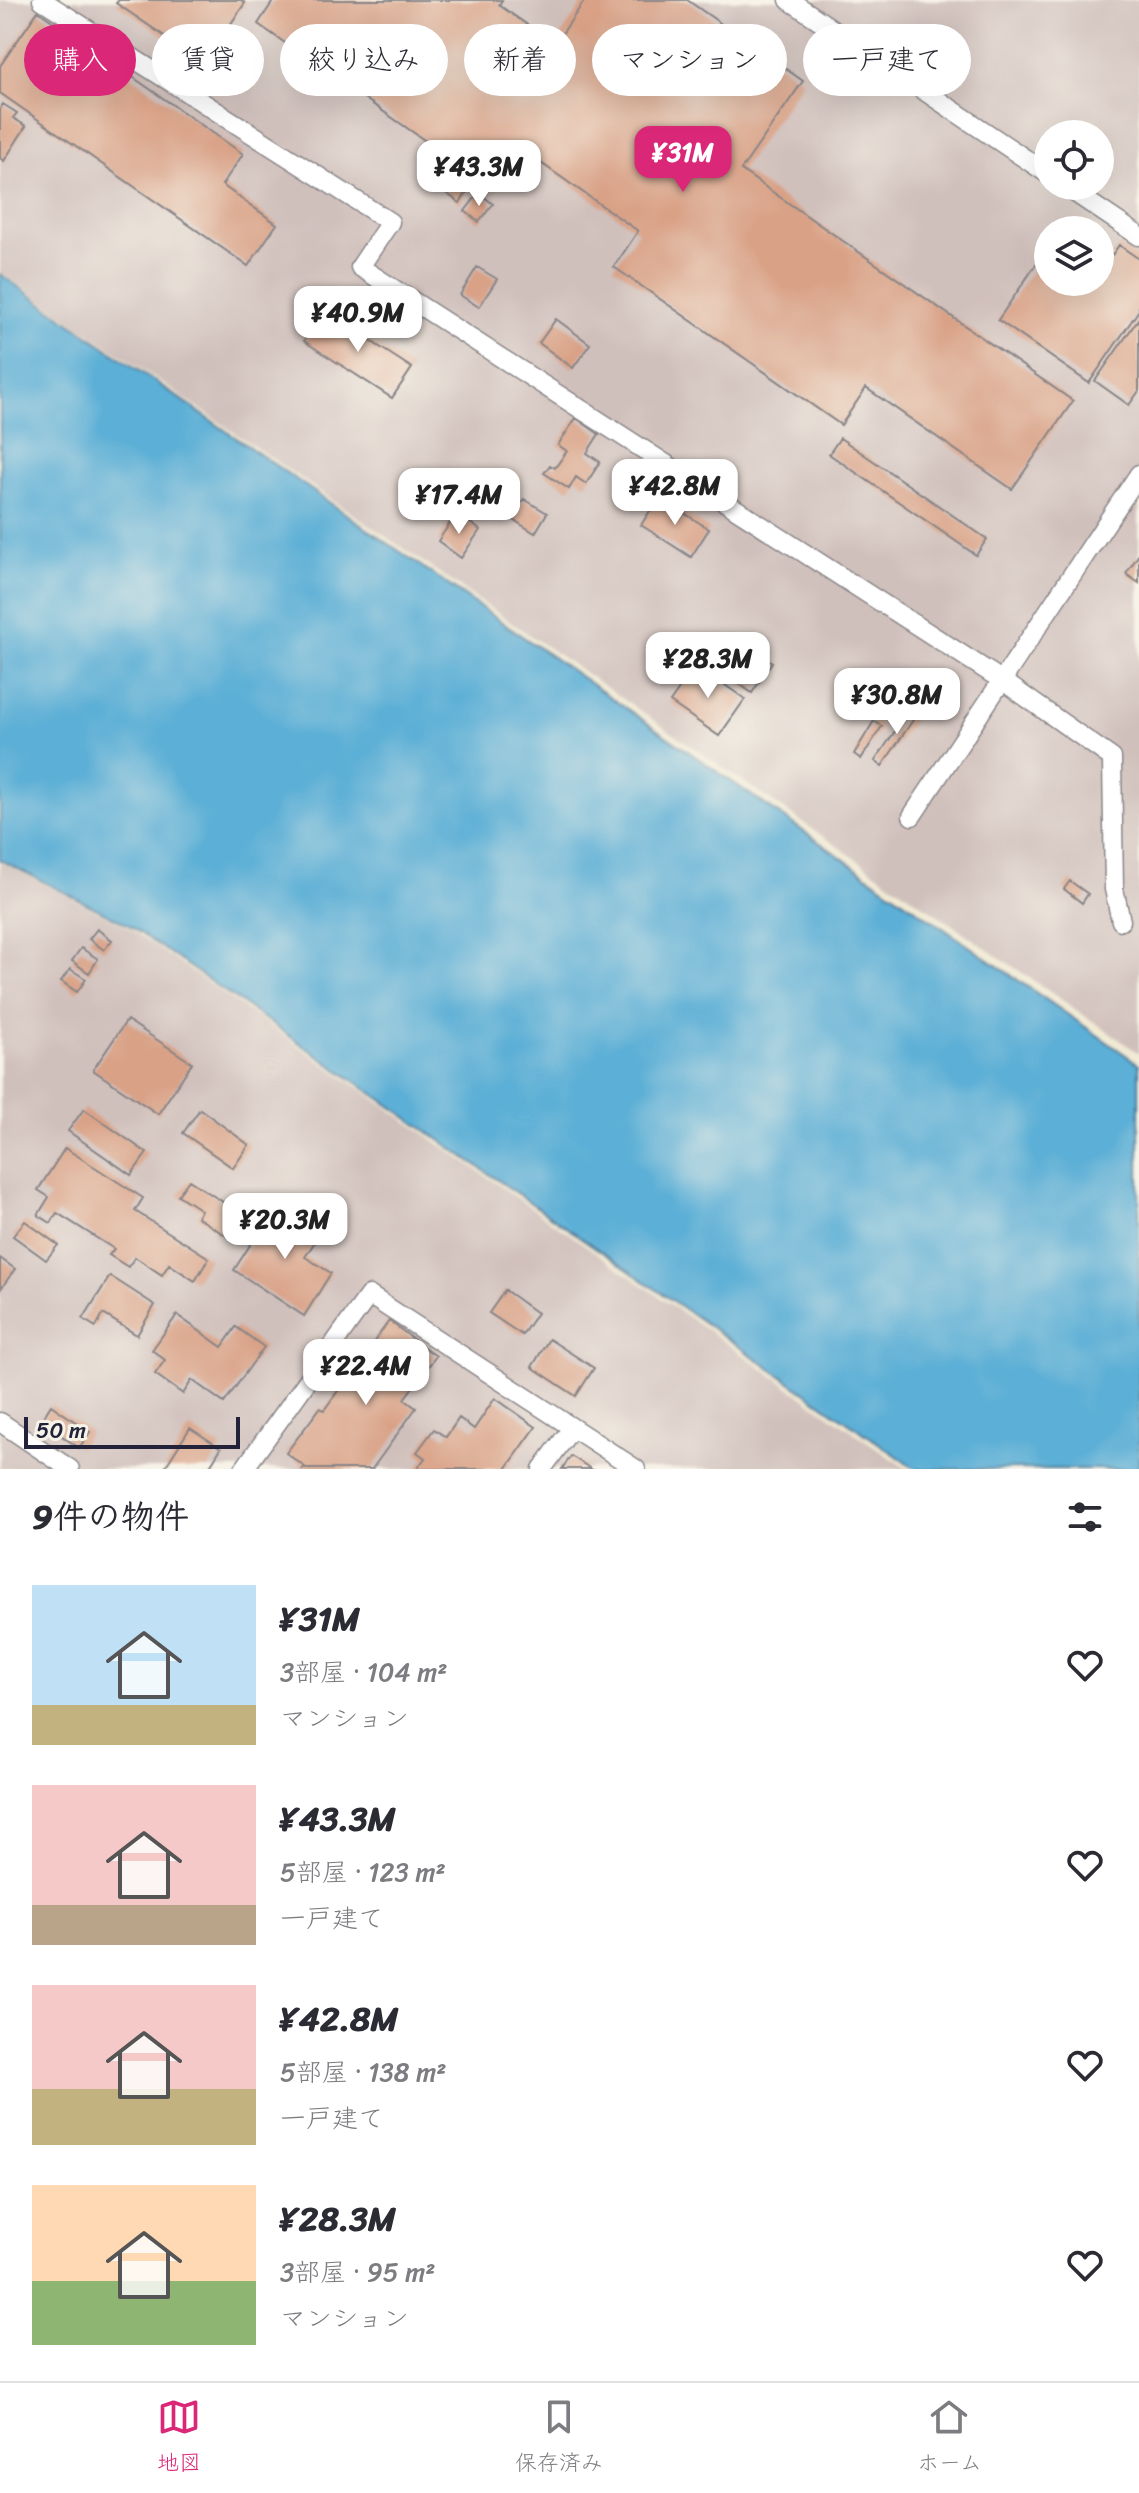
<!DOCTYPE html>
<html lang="ja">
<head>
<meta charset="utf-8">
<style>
	:root { --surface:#fff; --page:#f7f7f7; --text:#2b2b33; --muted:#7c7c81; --line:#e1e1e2; --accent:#db2777 }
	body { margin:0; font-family:Sriracha,"Klee One",sans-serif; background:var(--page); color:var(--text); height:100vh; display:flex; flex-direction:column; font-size:30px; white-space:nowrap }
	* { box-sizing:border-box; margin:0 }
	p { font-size:26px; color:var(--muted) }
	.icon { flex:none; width:44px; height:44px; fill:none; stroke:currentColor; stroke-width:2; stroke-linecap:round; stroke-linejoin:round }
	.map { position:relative; height:1469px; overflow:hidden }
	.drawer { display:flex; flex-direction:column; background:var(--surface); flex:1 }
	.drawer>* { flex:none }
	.banner { position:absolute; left:24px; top:24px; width:1092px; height:72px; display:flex; gap:16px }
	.buttons { position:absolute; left:1034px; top:120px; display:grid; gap:16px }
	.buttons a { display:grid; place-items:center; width:80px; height:80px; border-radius:50%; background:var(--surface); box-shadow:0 8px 32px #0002; font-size:40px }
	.scale { position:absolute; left:24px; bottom:20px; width:216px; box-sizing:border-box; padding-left:8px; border:4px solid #22223b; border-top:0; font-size:22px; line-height:28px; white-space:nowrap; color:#22223b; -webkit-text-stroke:6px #f7f3e8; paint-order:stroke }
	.price { position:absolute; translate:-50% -68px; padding:0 18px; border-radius:16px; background:#fff; color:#222; font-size:26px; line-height:52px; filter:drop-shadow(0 2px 4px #0008) }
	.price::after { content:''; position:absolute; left:50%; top:48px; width:24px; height:18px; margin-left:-12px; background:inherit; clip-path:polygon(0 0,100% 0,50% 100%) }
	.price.selected { background:var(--accent); color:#fff }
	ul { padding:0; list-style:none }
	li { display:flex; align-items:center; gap:24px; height:200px; padding:0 32px }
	li span { display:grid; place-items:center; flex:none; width:224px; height:160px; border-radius:0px; color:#555 }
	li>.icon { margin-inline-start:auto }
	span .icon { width:96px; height:96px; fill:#fffc; stroke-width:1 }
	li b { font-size:34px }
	h2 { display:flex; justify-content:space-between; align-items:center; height:96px; padding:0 32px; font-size:34px }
	.chip { padding:0 28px; border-radius:36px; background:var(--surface); box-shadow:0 8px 32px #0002; font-size:28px; line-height:72px }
	.chip.selected { background:var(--accent); color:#fff }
	.menu { display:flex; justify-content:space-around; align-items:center; height:112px; border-top:2px solid var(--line); background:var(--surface); font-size:22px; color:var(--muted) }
	.menu a { display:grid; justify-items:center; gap:4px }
	.menu .selected { color:var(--accent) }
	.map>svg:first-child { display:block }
</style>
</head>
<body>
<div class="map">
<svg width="1139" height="1469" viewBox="0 0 1139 1469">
	<rect width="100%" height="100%" fill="#f7f3e8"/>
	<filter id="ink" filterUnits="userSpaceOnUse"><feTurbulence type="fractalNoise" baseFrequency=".0125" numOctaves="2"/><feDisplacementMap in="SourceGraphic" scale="16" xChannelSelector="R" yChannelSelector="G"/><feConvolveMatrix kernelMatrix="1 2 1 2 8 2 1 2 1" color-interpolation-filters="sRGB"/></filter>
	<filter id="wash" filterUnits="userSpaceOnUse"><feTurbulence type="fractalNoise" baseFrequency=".006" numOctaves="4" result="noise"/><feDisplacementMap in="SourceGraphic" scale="32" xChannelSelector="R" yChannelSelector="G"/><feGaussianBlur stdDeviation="1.8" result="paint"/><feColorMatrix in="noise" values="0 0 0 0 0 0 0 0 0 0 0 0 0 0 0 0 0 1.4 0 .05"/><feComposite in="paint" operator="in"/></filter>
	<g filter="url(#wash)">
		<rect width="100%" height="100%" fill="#f1ead4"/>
		<!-- industrial -->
		<path fill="#d0c0bc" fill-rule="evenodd" d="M0 0H1139V1053L0 272ZM1048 134H1100V186H1048ZM1048 230H1100V282H1048Z
			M0 862 126 926 907 1469H0Z"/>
		<!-- water -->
		<path fill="#5bafd6" stroke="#3e6888" stroke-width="2" d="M0 274 1139 1064V1469H916L127 924 0 860Z"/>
		<g id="blocks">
			<!-- building -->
			<path fill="#d9a287" d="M119 0H241L245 3 204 63 116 3Z
				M274 0H502L499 5 555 44 585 0H687L803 81 741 170 1073 401 1012 489 866 388 841 425 614 267 638 231 528 154 521 165 493 146 473 174 258 24Z
				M38 11 243 154 222 185 277 224 248 266 0 93V66Z
				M3 104 17 113 13 118 26 126 4 161 0 158V109Z
				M457 175 472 184 460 203 446 193Z
				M479 193 493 204 479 222 465 211Z
				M1119 245 1139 259V310L1089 383 998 320 1048 247V282H1100V247L1112 255Z
				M477 267 497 279 479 307 460 295Z
				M323 310 412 368 392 398 304 341Z
				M1139 318V391L1129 405 1095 381Z
				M556 319 590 344 573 368 539 343Z
				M576 418 599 434 587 453 600 462 586 484 576 477 569 489 544 473 550 465 555 468 567 451 558 445Z
				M840 438 987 539 976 555 829 454Z
				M659 497 709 529 691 557 641 525Z
				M524 499 547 513 535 533 512 519Z
				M457 513 480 530 461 558 438 541Z
				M1139 554V583L1126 574Z
				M758 652 772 662 752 693 738 683Z
				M696 665 745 699 719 736 670 702Z
				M912 706 919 711 882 766 875 761Z
				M874 721 882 726 861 759 854 754Z
				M1070 881 1088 894 1082 903 1064 889Z
				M97 929 112 940 104 950 89 939Z
				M81 948 98 959 89 973 72 961Z
				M70 969 86 979 77 992 61 981Z
				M127 1020 192 1063 158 1114 93 1070Z
				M84 1109 147 1153 131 1175 68 1131Z
				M200 1109 249 1145 233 1168 183 1133Z
				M65 1148 143 1198 135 1211 209 1258 195 1281 169 1264 162 1275 135 1257 128 1267 109 1255 114 1249 57 1213 51 1223 38 1215 49 1197 38 1190Z
				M189 1180 243 1215 228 1237 197 1217 201 1210 178 1195Z
				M276 1205 320 1234 305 1257 331 1273 304 1316 234 1270Z
				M25 1221 58 1245 46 1260 13 1236Z
				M0 1258 15 1269 0 1290Z
				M110 1276 155 1305 137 1335 103 1314 96 1327 83 1319Z
				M505 1290 537 1313 522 1335 489 1313Z
				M177 1315 222 1347 236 1327 264 1347 224 1403 192 1380 183 1394 155 1374 165 1360 152 1350Z
				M389 1321 436 1356 404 1399 416 1408 372 1469H303L305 1467 286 1453 320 1408 324 1410Z
				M549 1339 594 1368 576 1396 532 1367Z
				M495 1398 536 1427 506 1469H417L425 1458 417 1452 434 1429 446 1437 459 1418 474 1429Z
				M51 1405 90 1432 79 1448 41 1421Z
				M190 1428 221 1448 208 1469H164Z
				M571 1456 591 1469H562Z"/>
		</g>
	</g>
	<g filter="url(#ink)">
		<use href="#blocks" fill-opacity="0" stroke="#8a8688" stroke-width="2"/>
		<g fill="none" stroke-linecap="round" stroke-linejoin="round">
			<defs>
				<path id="lane" d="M42 0 390 222 360 267 1003 681 1112 758 1114 889 1121 921
					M789 0 1048 174
					M1065 186 1139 236
					M912 816 1139 474
					M0 1422 70 1469
					M244 1469 369 1295 636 1469
					M542 1469 572 1428"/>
			</defs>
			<!-- lane casing -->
			<use href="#lane" stroke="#8a8688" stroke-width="21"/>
			<!-- lane -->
			<use href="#lane" stroke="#fff" stroke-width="18"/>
		</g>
	</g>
</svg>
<div class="buttons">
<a><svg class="icon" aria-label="locate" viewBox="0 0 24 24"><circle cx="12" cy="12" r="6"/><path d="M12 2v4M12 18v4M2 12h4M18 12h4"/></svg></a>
<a><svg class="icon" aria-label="layers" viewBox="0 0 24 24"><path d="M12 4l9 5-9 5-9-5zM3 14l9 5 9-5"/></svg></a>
</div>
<div class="scale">50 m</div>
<b class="price selected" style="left:683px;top:194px">¥31M</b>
<b class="price" style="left:479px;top:208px">¥43.3M</b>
<b class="price" style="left:358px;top:354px">¥40.9M</b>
<b class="price" style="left:675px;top:527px">¥42.8M</b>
<b class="price" style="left:459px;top:536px">¥17.4M</b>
<b class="price" style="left:708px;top:700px">¥28.3M</b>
<b class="price" style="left:897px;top:736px">¥30.8M</b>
<b class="price" style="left:285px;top:1261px">¥20.3M</b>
<b class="price" style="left:366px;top:1407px">¥22.4M</b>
<div class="banner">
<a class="chip selected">購入</a>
<a class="chip">賃貸</a>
<a class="chip">絞り込み</a>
<a class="chip">新着</a>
<a class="chip">マンション</a>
<a class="chip">一戸建て</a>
</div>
</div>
<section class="drawer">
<h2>9件の物件<svg class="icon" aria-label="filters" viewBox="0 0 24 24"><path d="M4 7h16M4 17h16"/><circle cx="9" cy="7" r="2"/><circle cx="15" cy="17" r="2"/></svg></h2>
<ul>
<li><span style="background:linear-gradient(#bfe0f5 75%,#c2b280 0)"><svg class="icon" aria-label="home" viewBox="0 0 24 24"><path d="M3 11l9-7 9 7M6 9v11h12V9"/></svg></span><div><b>¥31M</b><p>3部屋 · 104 m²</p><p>マンション</p></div><svg class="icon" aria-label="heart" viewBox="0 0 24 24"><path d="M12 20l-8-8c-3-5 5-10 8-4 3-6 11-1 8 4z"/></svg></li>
<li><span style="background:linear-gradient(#f6c9c9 75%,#b9a48a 0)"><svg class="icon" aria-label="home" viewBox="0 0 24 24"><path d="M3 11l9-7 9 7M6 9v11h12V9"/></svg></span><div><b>¥43.3M</b><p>5部屋 · 123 m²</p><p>一戸建て</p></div><svg class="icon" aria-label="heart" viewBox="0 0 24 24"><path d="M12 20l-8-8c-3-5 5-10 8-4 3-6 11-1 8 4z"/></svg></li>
<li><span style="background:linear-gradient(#f6c9c9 65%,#c2b280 0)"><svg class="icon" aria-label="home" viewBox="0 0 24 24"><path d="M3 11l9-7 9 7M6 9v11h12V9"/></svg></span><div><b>¥42.8M</b><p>5部屋 · 138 m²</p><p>一戸建て</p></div><svg class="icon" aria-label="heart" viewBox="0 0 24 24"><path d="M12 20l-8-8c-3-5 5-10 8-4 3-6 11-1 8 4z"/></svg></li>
<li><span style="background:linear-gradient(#ffd9b3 60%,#8fb573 0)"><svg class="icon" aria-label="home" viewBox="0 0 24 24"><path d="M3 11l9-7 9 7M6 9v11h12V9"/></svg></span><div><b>¥28.3M</b><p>3部屋 · 95 m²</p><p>マンション</p></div><svg class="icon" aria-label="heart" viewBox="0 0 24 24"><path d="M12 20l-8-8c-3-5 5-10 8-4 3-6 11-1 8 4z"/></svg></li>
</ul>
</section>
<nav class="menu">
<a class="selected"><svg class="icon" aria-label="map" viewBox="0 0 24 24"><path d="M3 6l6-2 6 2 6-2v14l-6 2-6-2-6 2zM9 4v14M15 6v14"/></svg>地図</a>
<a><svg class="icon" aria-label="saved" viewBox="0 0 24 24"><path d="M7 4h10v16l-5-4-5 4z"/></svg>保存済み</a>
<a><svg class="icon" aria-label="home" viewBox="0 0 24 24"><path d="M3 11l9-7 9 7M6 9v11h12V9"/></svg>ホーム</a>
</nav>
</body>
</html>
